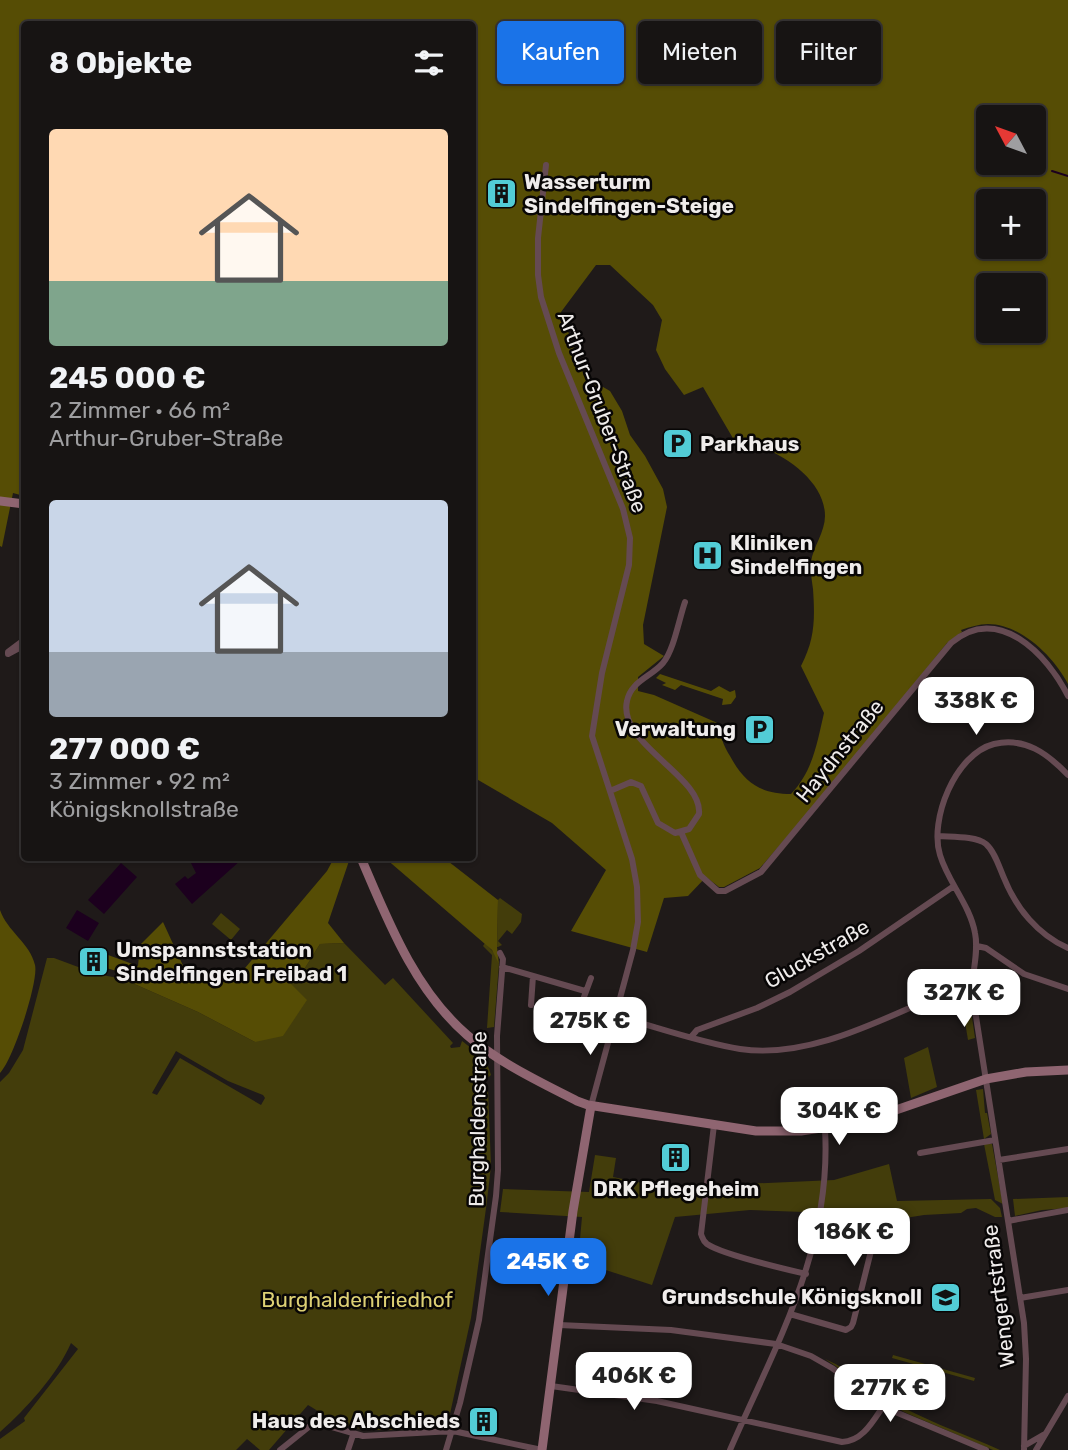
<!DOCTYPE html>
<html lang="de">
<head>
<meta charset="utf-8">
<style>
	:root { --surface:#171413; --page:#242121; --text:#f1f3f6; --muted:#9e9ea0; --line:#363333; --accent:#1a73e8 }
	body { margin:0; font-family:Rubik,sans-serif; background:var(--page); color:var(--text); height:100vh; display:flex; flex-direction:column; font-size:26px; white-space:nowrap }
	* { box-sizing:border-box; margin:0 }
	p { font-size:23px; color:var(--muted) }
	.icon { flex:none; width:38px; height:38px; fill:none; stroke:currentColor; stroke-width:2; stroke-linecap:round; stroke-linejoin:round }
	.map { position:relative; flex:1; overflow:hidden }
	.details { position:absolute; left:21px; top:21px; width:455px; height:840px; display:flex; flex-direction:column; background:var(--surface); border-radius:7px; box-shadow:0 2px 5px #0004,0 0 0 2px var(--line) }
	.details>* { flex:none }
	.banner { position:absolute; left:497px; top:21px; width:466px; height:63px; display:flex; gap:14px }
	.needle { width:46px; rotate:311deg }
	.fabs { position:absolute; left:976px; top:105px; display:grid; gap:14px }
	.fabs a { display:grid; place-items:center; width:70px; height:70px; border-radius:7px; background:var(--surface); box-shadow:0 2px 5px #0004,0 0 0 2px var(--line); font-size:35px }
	.price { position:absolute; translate:-50% -60px; padding:0 16px; border-radius:14px; background:#fff; color:#222; font-size:23px; line-height:46px; filter:drop-shadow(0 2px 4px #0008) }
	.price::after { content:''; position:absolute; left:50%; top:42px; width:21px; height:16px; margin-left:-10px; background:inherit; clip-path:polygon(0 0,100% 0,50% 100%) }
	.price.current { background:var(--accent); color:#fff }
	ul { padding:0; list-style:none }
	li { display:grid; align-content:center; gap:14px; height:371px; padding:0 28px }
	li span { display:grid; place-items:center; height:217px; border-radius:7px; color:#555 }
	li>.icon { margin-inline-start:auto }
	span .icon { width:126px; height:126px; fill:#fffc; stroke-width:1 }
	li b { font-size:30px }
	h2 { display:flex; justify-content:space-between; align-items:center; height:84px; padding:0 28px; font-size:30px }
	.chip { padding:0 24px; border-radius:7px; background:var(--surface); box-shadow:0 2px 5px #0004,0 0 0 2px var(--line); font-size:24px; line-height:63px }
	.chip.current { background:var(--accent); color:#fff }
	.map>svg:first-child { display:block }
</style>
</head>
<body>
<div class="map">
<svg width="1068" height="1450" viewBox="0 0 1068 1450">
	<rect width="100%" height="100%" fill="#1f1a19"/>
	<!-- green -->
	<path fill="#433d0b" fill-rule="evenodd" d="M500 898 522 914 521 922 512 934 507 930 498 941 502 945 498 947H497L498 900Z
		M221 913 240 929 231 940 212 924Z
		M344 943 385 985 393 978 453 1043 450 1046 451 1048 460 1047 462 1041C475 1051 487 1058 491 1075L483 1082 488 1089 491 1166 487 1201 471 1318 448 1423C415 1427 380 1435 348 1426 334 1422 320 1412 308 1405L269 1450H260L247 1439 236 1450H0V1439L25 1421 24 1418 78 1349 71 1343C57 1375 26 1409 0 1432V1082L9 1073 23 1050 47 958H54L97 974 123 979 198 1012 255 1042 289 983 305 968 320 944ZM176 1051 228 1081 263 1095 265 1098 261 1105 180 1058 157 1095 152 1093Z
		M485 943 496 955 499 964 494 1027 487 1028 492 955 483 946Z
		M960 992 966 994 969 997 975 1038 968 1040Z
		M928 1047 937 1087 911 1098 904 1058Z
		M983 1089 985 1113H987L991 1134 984 1139 976 1090Z
		M984 1144H992L1003 1204 995 1200Z
		M595 1155 616 1158 613 1177 677 1190 719 1185 834 1180 889 1164 897 1201 991 1199 1000 1208 1002 1217H995L976 1208 967 1209 961 1213 924 1215 899 1219 832 1213 750 1210 675 1217 652 1285 578 1261 582 1217 500 1212 503 1189 589 1192Z
		M1068 1197V1208L1042 1210 1015 1216 1013 1199Z
		M893 1355 975 1378 974 1381 892 1358Z
		M825 1359C854 1371 876 1394 904 1408 935 1424 969 1436 1000 1450H993L904 1412Z"/>
	<!-- forest -->
	<path fill="#564d05" fill-rule="evenodd" d="M0 0H1068V684C1054 657 1021 624 988 624 979 624 970 627 961 630L962 632 947 643 841 774 760 868 724 887H719L706 877 688 896 664 898 647 952 571 931 606 870 552 823 473 777 472 24H24V496L13 493 2 547 0 546ZM989 117H1034V163H989ZM989 201H1034V247H989ZM596 265H610L653 305 662 320 656 350 665 369 684 395 703 387 734 440C770 444 825 476 825 516 825 532 813 547 811 562 810 571 812 581 813 589 815 619 815 639 801 666L824 713C817 743 813 771 791 794 760 794 744 782 730 756 723 744 720 738 722 725L654 695 638 691V677L664 656 644 644 643 625 667 507 663 489 645 456 630 435 622 411 610 391 584 376 561 312ZM989 285H1034V331H989Z
		M660 674 711 691 719 686 730 692 735 690 736 697 731 704 722 705 723 699 681 685 675 690 662 685 666 683 656 678Z
		M334 858H350L328 923 344 943 320 944 305 968 290 983 307 1000 283 1036 255 1042 198 1012 123 979 124 973 95 965 100 952 138 966 140 945 163 922 185 970 219 975 240 974 327 871Z
		M385 858H444L498 900 497 947 499 964 492 950Z
		M0 910C7 931 30 943 35 965 39 981 13 1060 0 1073Z"/>
	<!-- water -->
	<path fill="#1c001e" d="M200 858H240L241 860 192 904 175 884 185 876 188 879 196 873 191 863Z
		M121 863 137 877 104 914 88 900Z
		M77 910 99 923 88 941 66 928Z"/>
	<g fill="none" stroke-linecap="round" stroke-linejoin="round">
		<!-- stream -->
		<path stroke="#1c001e" stroke-width="2" d="M1052 171 1068 176"/>
		<!-- street -->
		<path stroke="#654a52" stroke-width="6" d="M546 165 538 238V275L541 297 559 353 623 509 630 538 629 565 602 673 592 736 632 859 637 887 638 922 633 950 591 1106
			M24 640 8 652V654L21 647 24 648
			M610 791 631 782 641 786 658 823 675 833 689 829 699 814C703 776 617 744 627 701 631 681 651 677 663 663 674 650 679 619 685 602
			M681 832 700 875 718 891H725L761 872 951 643C998 603 1047 654 1068 696
			M939 836C952 837 976 836 986 844 995 852 999 867 1004 878 1016 908 1038 935 1068 948
			M977 946 986 948 1024 974 1068 989
			M502 967 585 991
			M531 1005 533 976
			M616 1016C657 1027 698 1042 740 1049 814 1060 891 1014 958 987L972 985
			M574 1024 591 978
			M691 1037 697 1030 757 1008 790 992 859 951 954 886
			M714 1125 701 1234C703 1239 703 1241 707 1244 723 1255 785 1269 806 1274
			M920 1153 995 1140
			M999 1160 1068 1149
			M1008 1221 1068 1210
			M1020 1298 1068 1290
			M790 1314 846 1330 851 1327 853 1323 871 1251 817 1235
			M559 1325 671 1330 776 1344 811 1356 832 1368 893 1411 986 1450
			M551 1386 657 1401 842 1442C863 1441 873 1421 884 1405
			M1024 1446 1043 1435
			M280 1450 315 1422 363 1436 453 1431 542 1450
			M348 1450 353 1435
			M446 1450 460 1403 479 1320 496 1196 498 1170 497 1036 503 959 500 953
			M730 1450C776 1344 832 1249 825 1129
			M1024 1450 1026 1359 1024 1323 972 991C972 972 979 952 975 933 970 905 948 882 940 855 929 820 955 754 994 744 1025 737 1047 753 1068 775
			M1036 1450 1068 1396"/>
		<!-- secondary -->
		<path stroke="#8f6571" stroke-width="9" d="M0 501 24 504
			M361 858C388 921 414 989 467 1035 499 1063 540 1082 577 1101L588 1105 756 1131H801L861 1122 986 1079 1026 1072 1068 1070
			M542 1450 573 1211 591 1106"/>
	</g>
	<!-- icons -->
	<defs>
		<symbol id="building-square" viewBox="-11 -11 22 22"><rect x="-9" y="-9" width="18" height="18" rx="4" fill="#52ccd6" stroke="#080606"/><path d="M-4-6H4V6H1V3H-1V6H-4ZM-2.5-4.3h1.7v1.8h-1.7ZM.8-4.3h1.7v1.8H.8ZM-2.5-1h1.7V.8h-1.7ZM.8-1h1.7V.8H.8Z" fill="#111"/></symbol>
		<symbol id="parking-square" viewBox="-11 -11 22 22"><rect x="-9" y="-9" width="18" height="18" rx="4" fill="#52ccd6" stroke="#080606"/><path d="M-3.5-5.5H1a3.5 3.5 0 0 1 0 7H-1V5.5H-3.5ZM-1-3.4V-.6H.8a1.4 1.4 0 0 0 0-2.8Z" fill="#111"/></symbol>
		<symbol id="hospital-square" viewBox="-11 -11 22 22"><rect x="-9" y="-9" width="18" height="18" rx="4" fill="#52ccd6" stroke="#080606"/><path d="M-5-5h3v3.5h4V-5h3V5h-3V1.5h-4V5h-3Z" fill="#111"/></symbol>
		<symbol id="school-square" viewBox="-11 -11 22 22"><rect x="-9" y="-9" width="18" height="18" rx="4" fill="#52ccd6" stroke="#080606"/><path d="M0-5L7-2L0 1L-7-2ZM-4 1L0 2.5L4 1V4Q0 6-4 4Z" fill="#111"/></symbol>
	</defs>
	<g fill-rule="evenodd">
		<use href="#building-square" x="484" y="176" width="35" height="35"/>
		<use href="#parking-square" x="660" y="426" width="35" height="35"/>
		<use href="#hospital-square" x="690" y="538" width="35" height="35"/>
		<use href="#parking-square" x="742" y="712" width="35" height="35"/>
		<use href="#building-square" x="76" y="944" width="35" height="35"/>
		<use href="#building-square" x="658" y="1140" width="35" height="35"/>
		<use href="#school-square" x="928" y="1280" width="35" height="35"/>
		<use href="#building-square" x="466" y="1404" width="35" height="35"/>
	</g>
	<g text-anchor="middle" stroke-width="5" stroke-linejoin="round" paint-order="stroke">
		<!-- poi labels -->
		<g font-size="21" font-weight="bold" fill="#efeceb" stroke="#080606" text-anchor="start">
			<text x="524" y="189">Wasserturm<tspan x="524" dy="24">Sindelfingen-Steige</tspan></text>
			<text x="700" y="451">Parkhaus</text>
			<text x="730" y="550">Kliniken<tspan x="730" dy="24">Sindelfingen</tspan></text>
			<text x="736" y="736" text-anchor="end">Verwaltung</text>
			<text x="116" y="957">Umspannststation<tspan x="116" dy="24">Sindelfingen Freibad 1</tspan></text>
			<text x="676" y="1196" text-anchor="middle">DRK Pflegeheim</text>
			<text x="922" y="1304" text-anchor="end">Grundschule Königsknoll</text>
			<text x="460" y="1428" text-anchor="end">Haus des Abschieds</text>
		</g>
		<!-- street labels -->
		<g font-size="21" fill="#efeceb" stroke="#080606">
			<text transform="translate(602 412) rotate(69)" y="7">Arthur-Gruber-Straße</text>
			<text transform="translate(840 751) rotate(-51)" y="7">Haydnstraße</text>
			<text transform="translate(817 954) rotate(-30)" y="7">Gluckstraße</text>
			<text transform="translate(478 1119) rotate(-89)" y="7">Burghaldenstraße</text>
			<text transform="translate(999 1296) rotate(-97)" y="7">Wengertstraße</text>
		</g>
		<!-- park labels -->
		<g font-size="21" fill="#ddd074" stroke="#080606">
			<text x="357" y="1307">Burghaldenfriedhof</text>
		</g>
	</g>
</svg>
<div class="fabs">
<a><svg class="needle" viewBox="-14 -14 28 28"><path d="M0-13l5 13h-10z" fill="#e53935"/><path d="M0 13l5-13h-10z" fill="#9e9ea0"/></svg></a>
<a>+</a>
<a>−</a>
</div>
<b class="price" style="left:976px;top:737px">338K €</b>
<b class="price" style="left:964px;top:1029px">327K €</b>
<b class="price" style="left:590px;top:1057px">275K €</b>
<b class="price" style="left:839px;top:1147px">304K €</b>
<b class="price" style="left:854px;top:1268px">186K €</b>
<b class="price current" style="left:548px;top:1298px">245K €</b>
<b class="price" style="left:634px;top:1412px">406K €</b>
<b class="price" style="left:890px;top:1424px">277K €</b>
<div class="banner">
<a class="chip current">Kaufen</a>
<a class="chip">Mieten</a>
<a class="chip">Filter</a>
</div>
<section class="details">
<h2>8 Objekte<svg class="icon" aria-label="filters" viewBox="0 0 24 24"><path d="M4 7h16M4 17h16"/><circle cx="9" cy="7" r="2"/><circle cx="15" cy="17" r="2"/></svg></h2>
<ul>
<li><span style="background:linear-gradient(#ffd9b3 70%,#7fa58c 0)"><svg class="icon" aria-label="home" viewBox="0 0 24 24"><path d="M3 11l9-7 9 7M6 9v11h12V9"/></svg></span><div><b>245 000 €</b><p>2 Zimmer · 66 m²</p><p>Arthur-Gruber-Straße</p></div></li>
<li><span style="background:linear-gradient(#c9d6e8 70%,#9aa5b1 0)"><svg class="icon" aria-label="home" viewBox="0 0 24 24"><path d="M3 11l9-7 9 7M6 9v11h12V9"/></svg></span><div><b>277 000 €</b><p>3 Zimmer · 92 m²</p><p>Königsknollstraße</p></div></li>
</ul>
</section>
</div>
</body>
</html>
